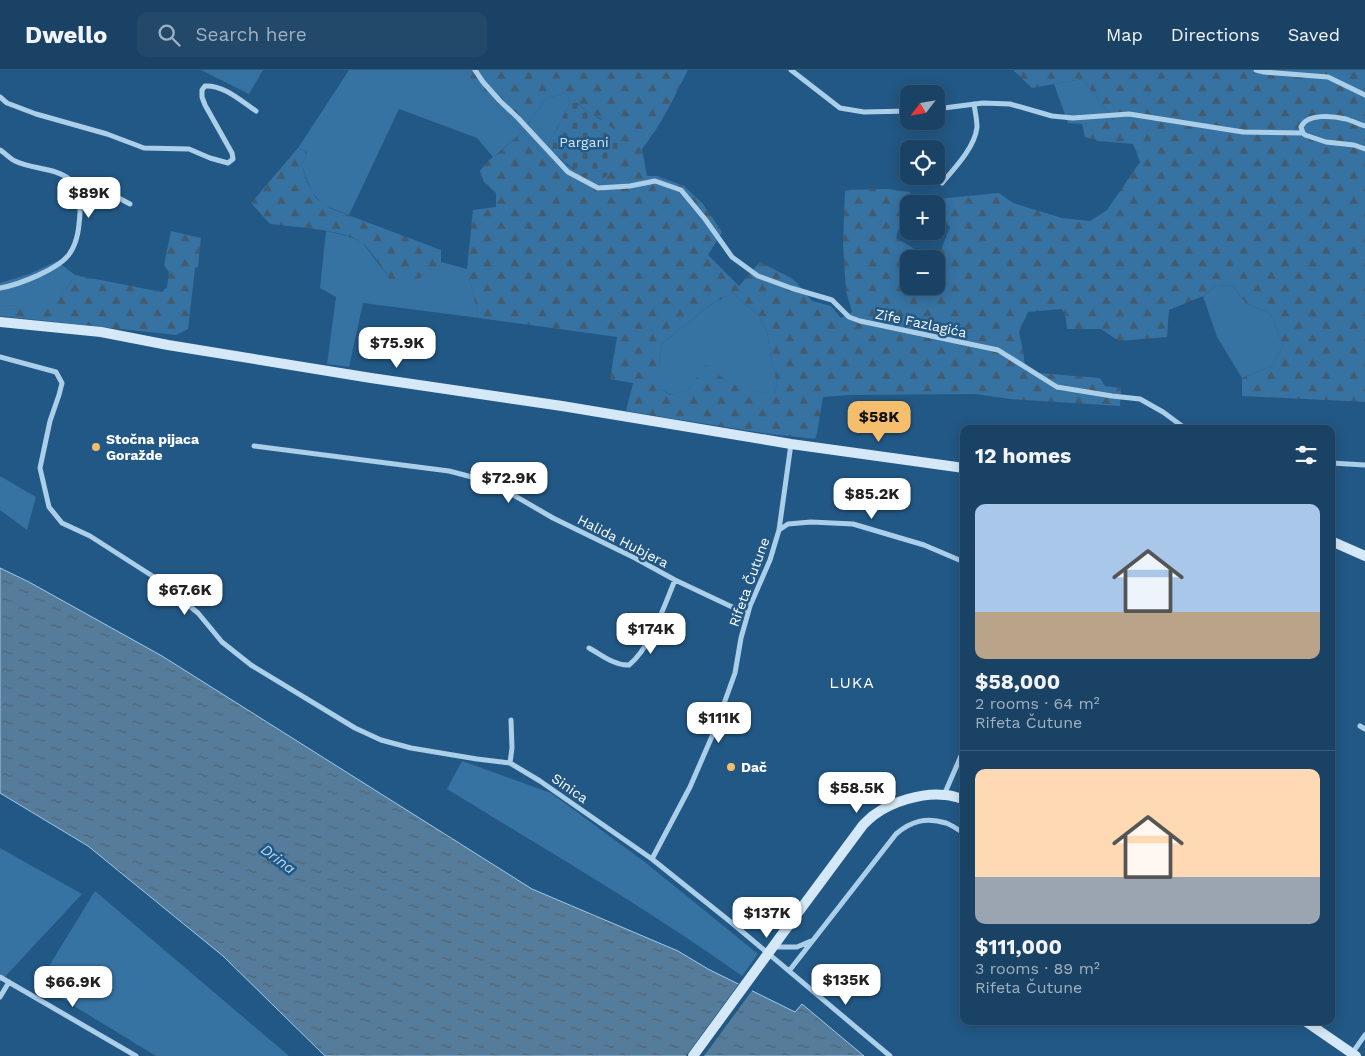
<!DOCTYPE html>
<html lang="en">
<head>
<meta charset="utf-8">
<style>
	:root { --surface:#1a4264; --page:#23496a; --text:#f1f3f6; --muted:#9fb0bf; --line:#385b78; --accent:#f5be6c }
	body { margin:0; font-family:"Work Sans",sans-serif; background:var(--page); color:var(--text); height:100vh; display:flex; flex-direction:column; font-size:19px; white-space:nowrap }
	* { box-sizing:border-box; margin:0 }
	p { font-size:16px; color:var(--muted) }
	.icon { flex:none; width:28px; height:28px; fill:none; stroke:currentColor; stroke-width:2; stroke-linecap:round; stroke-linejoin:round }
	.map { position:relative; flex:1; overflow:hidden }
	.side { position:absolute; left:960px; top:355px; width:375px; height:600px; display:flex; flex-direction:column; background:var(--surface); border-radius:10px; box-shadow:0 2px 12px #0003,0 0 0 1px var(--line) }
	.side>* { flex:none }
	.needle { width:32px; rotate:239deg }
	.controls { position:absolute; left:900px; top:15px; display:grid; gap:10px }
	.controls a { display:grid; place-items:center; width:45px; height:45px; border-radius:10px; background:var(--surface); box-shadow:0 2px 12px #0003,0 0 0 1px var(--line); font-size:25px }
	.price { position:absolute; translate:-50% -42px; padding:0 11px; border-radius:10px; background:#fff; color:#222; font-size:16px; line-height:32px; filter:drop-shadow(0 1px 2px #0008) }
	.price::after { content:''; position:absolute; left:50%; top:30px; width:15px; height:11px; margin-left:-8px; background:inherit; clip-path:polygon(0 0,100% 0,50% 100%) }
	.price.active { background:var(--accent); color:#111 }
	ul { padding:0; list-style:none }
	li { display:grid; align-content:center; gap:10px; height:265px; padding:0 15px }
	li+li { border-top:1px solid var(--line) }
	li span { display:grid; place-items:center; height:155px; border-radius:10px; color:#555 }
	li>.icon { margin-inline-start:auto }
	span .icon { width:90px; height:90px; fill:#fffc; stroke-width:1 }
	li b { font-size:21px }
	h2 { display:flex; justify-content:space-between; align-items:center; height:60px; padding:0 15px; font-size:21px }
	header { display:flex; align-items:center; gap:30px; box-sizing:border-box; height:70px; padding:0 25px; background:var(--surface); border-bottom:1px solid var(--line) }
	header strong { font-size:24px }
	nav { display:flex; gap:28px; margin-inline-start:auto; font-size:18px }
	.search { width:350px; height:45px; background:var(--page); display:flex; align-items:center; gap:12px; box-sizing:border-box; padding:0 18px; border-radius:10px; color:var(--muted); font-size:19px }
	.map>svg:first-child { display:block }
</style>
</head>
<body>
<header>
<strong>Dwello</strong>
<div class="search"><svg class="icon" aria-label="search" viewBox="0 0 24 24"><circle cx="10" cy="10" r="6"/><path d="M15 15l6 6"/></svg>Search here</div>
<nav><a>Map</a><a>Directions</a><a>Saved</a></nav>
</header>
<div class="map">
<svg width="1365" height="986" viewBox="0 0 1365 986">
	<defs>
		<pattern id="forest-firs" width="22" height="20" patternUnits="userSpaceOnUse" patternTransform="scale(1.25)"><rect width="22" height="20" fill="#3672a2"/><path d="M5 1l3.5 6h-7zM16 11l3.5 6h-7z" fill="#435b6e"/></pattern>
		<pattern id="cemetery-stones" width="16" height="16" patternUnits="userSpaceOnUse" patternTransform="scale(1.25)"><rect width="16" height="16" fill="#3672a2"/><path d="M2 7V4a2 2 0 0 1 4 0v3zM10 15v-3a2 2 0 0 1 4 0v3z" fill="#435b6e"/></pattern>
		<pattern id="water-ripples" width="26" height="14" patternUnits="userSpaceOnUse" patternTransform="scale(1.25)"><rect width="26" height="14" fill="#557c9b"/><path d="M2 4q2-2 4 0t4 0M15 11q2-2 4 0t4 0" fill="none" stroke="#506474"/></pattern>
	</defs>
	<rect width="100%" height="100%" fill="#225885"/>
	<!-- grass -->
	<path fill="#3672a2" d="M201 0H263L249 24Z
		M349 0H466L477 16 523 62 546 28 567 23 570 33 548 75 562 91 553 92 548 90 523 62 493 87 477 68 399 39 349 145C316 133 312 128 302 94L307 82 298 78Z
		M1082 9 1106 39 1114 51 1082 54 1068 53 1054 14Z
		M326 161 347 166 362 172 390 209 437 202 441 192 467 199 479 248 363 233 349 297 327 294 336 227 320 218Z
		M57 191 75 205 67 218 51 238 0 235V213L29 204Z
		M1232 215 1247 234 1270 243 1283 275 1272 296 1242 308 1217 267 1203 226 1216 216Z
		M733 223 759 246 767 261 771 288 777 312 775 325 743 319 721 308 706 296 688 320 672 325 659 319V295L662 274 685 255 712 234Z
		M0 406 36 427 27 460 0 440Z
		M462 691 551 723 646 793 758 884 742 906C647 838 546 780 447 719Z
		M0 778 82 824 0 912Z
		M95 821 289 986H156L38 914Z"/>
	<!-- forest -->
	<path fill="url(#forest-firs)" fill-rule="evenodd" d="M466 0H688C674 27 661 56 642 79L647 106H657L684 116 703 134 722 162 708 185 739 216 760 192 791 208 797 213 812 231 831 236 841 248 852 242 846 221 843 174 845 120 887 119 910 122 896 168 930 188 941 180 950 157 936 142V134H935L937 129 999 123 1013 133 1062 148 1090 151 1107 140 1140 92 1133 74 1098 71 1085 67 1082 54 1114 50 1106 39 1082 9 1032 18 1013 0H1365V332L1242 326V308L1272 296 1283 275 1270 243 1247 234 1232 215 1216 216 1203 226 1169 240 1167 267 1119 271 1101 259H1067L1066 249 1062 239 1028 242 1019 262 1023 281 1026 302 1100 308 1105 316 1121 318 1120 336 1010 329 975 324 849 325 823 327 816 369 769 364 626 341 633 313 610 309 617 267 479 248 467 199 473 140 496 137V123L484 112 480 101 486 93 523 62 477 16ZM567 23 570 33H577L591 44 602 49 574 100 562 91 553 92 548 90 523 62 546 28ZM909 189H936V216H909ZM733 223 759 246 767 261 771 288 777 312 775 324C744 321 730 315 706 295L688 320 671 325 659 319V295L662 274 685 255 712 234Z
		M298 78 307 82 302 94 307 112 316 128 332 139 441 180V192L437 202 409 212 390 209C384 201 368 176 361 172 342 159 293 157 270 154L251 133Z
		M171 161 201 168 198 197 195 198 188 259 176 265 0 246V235L51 237 67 218 75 205 162 222 167 217 169 202 164 195Z"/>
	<!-- cemetery -->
	<path fill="url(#cemetery-stones)" d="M570 33C580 33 582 38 590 43 604 52 612 54 620 69L615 89 607 106 599 111C574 100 566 96 548 75Z"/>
	<!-- water -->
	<path fill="url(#water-ripples)" stroke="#9ecaea" d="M0 498 29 512 162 586 532 819 678 881 708 899 795 942 802 934 864 986H325L223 886 88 776 0 723Z"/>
	<!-- pier -->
	<path fill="#225885" d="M740 912 754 918 704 986H686Z"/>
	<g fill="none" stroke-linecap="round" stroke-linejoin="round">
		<!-- street -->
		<path stroke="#abcee9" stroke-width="5" d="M475 0 483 12 500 31 518 48 568 102 598 118 630 116 655 111 681 120 705 149 732 187 758 206 791 218 832 230 849 247 860 251 998 280 1057 317 1112 326 1140 329 1163 342 1186 359
			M791 0 840 38 864 42 909 41
			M1256 0 1264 2 1328 7 1365 25
			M0 27 7 33 36 44 107 64 144 78 189 79 210 88 228 93 233 89 232 83 205 35 202 27V20L205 16C224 15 241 31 256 41
			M936 39 983 33 1010 34 1052 46 1073 48 1129 44 1243 62 1303 63
			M1365 56C1359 54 1352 51 1346 49 1333 46 1307 43 1301 57L1303 63 1305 65 1326 72 1354 75 1365 79
			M0 80C5 83 10 89 15 91 34 100 56 97 72 111 81 118 80 132 80 143 79 157 78 171 70 183 60 199 18 215 0 218
			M75 112 113 125 130 134
			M942 113C955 98 975 77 977 57 977 50 975 41 974 34
			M0 287 56 302 62 313 59 325 50 351 40 398 49 437 62 453 90 466 154 507 198 543 222 572 251 595 355 658 381 670 411 678 477 689 510 693
			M254 376 449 401 491 412 553 448 635 488 675 510 747 544
			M1331 393 1365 395
			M779 460 788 454 811 452 853 454 924 475 964 492
			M589 578C602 585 615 596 629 595 651 577 664 536 675 510
			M511 650 512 678 510 693 540 711 652 789 732 853 890 986
			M1360 656 1365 659
			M944 725 964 679
			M652 789 690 717 713 664 735 603 741 568 750 536 770 490 779 460 791 374
			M773 877H797L811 871
			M789 901 896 764C911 751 926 747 946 753 952 755 958 760 964 763
			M0 907 136 986
			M0 927 9 912
			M1351 985 1365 965"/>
		<!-- secondary -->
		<path stroke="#d5e8f7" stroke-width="10" d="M0 252 101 262 168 275 371 308 562 336 791 374 964 398
			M1331 471 1365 486
			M794 848 863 755C866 752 870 748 874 745 891 732 923 722 945 725 951 725 958 728 964 729
			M1305 951 1356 986"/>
		<!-- secondary-bridge -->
		<path stroke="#d5e8f7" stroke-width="10" d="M693 986 794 848"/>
	</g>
	<!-- markers -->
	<g fill="#f5be6c" stroke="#225885" stroke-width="2">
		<circle cx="96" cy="377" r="5"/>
		<circle cx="731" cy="697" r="5"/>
	</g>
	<g text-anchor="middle" stroke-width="5" stroke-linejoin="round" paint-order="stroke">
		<!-- park labels -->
		<g font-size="14" fill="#cfe5f7" stroke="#225885">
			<text x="584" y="77">Pargani</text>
		</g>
		<!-- street labels -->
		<g font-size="14" fill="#fff" stroke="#225885">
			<text transform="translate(921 253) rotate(12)" y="5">Zife Fazlagića</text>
			<text transform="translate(623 471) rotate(27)" y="5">Halida Hubjera</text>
			<text transform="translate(749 512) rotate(-70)" y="5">Rifeta Čutune</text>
			<text transform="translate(570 718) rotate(35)" y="5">Sinica</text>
		</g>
		<!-- poi labels -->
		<g font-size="14" font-weight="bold" fill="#fff" stroke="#225885" text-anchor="start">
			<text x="106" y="374">Stočna pijaca<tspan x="106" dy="16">Goražde</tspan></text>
			<text x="741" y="702">Dač</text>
		</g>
		<!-- water labels -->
		<g font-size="15" font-style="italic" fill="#b6d7f0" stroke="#225885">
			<text transform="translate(278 789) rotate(37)" y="5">Drina</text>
		</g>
		<!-- quarter labels -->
		<g font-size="16" letter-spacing="1" fill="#fff" stroke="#225885">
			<text x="852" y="618">LUKA</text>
		</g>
	</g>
</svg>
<div class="controls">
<a><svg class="needle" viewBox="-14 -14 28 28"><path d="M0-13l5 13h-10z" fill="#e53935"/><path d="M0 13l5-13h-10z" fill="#9fb0bf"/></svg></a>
<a><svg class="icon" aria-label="locate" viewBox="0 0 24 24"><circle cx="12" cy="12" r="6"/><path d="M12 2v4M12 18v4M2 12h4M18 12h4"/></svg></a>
<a>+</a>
<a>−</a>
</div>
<b class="price" style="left:89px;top:149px">$89K</b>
<b class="price" style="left:397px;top:299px">$75.9K</b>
<b class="price active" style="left:879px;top:373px">$58K</b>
<b class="price" style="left:509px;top:434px">$72.9K</b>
<b class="price" style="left:872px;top:450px">$85.2K</b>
<b class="price" style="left:185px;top:546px">$67.6K</b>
<b class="price" style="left:651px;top:585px">$174K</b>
<b class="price" style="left:719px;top:674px">$111K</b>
<b class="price" style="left:857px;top:744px">$58.5K</b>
<b class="price" style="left:767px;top:869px">$137K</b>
<b class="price" style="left:846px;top:936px">$135K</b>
<b class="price" style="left:73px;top:938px">$66.9K</b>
<section class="side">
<h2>12 homes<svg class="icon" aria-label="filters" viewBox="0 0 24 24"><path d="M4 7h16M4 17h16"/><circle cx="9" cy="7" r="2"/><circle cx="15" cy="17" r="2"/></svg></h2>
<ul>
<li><span style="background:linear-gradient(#a9c7e8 70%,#b9a48a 0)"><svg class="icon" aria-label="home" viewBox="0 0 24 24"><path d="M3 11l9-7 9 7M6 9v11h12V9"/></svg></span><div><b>$58,000</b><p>2 rooms · 64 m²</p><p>Rifeta Čutune</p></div></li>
<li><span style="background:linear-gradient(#ffd9b3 70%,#9aa5b1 0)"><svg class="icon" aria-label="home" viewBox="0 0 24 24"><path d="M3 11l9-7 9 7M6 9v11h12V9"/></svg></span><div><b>$111,000</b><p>3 rooms · 89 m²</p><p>Rifeta Čutune</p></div></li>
</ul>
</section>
</div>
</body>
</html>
